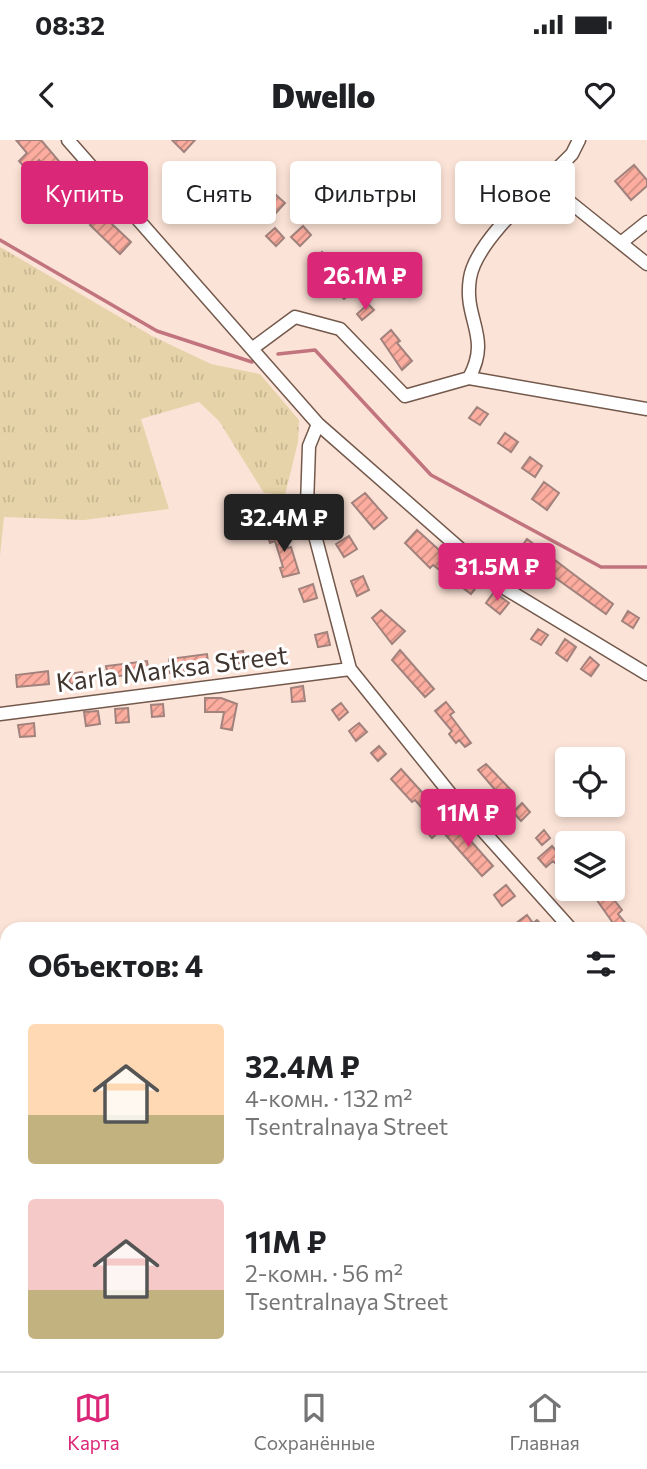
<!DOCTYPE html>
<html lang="ru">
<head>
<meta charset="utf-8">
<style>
	:root { --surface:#fff; --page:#f2f2f2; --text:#202124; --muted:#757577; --line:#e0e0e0; --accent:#db2777 }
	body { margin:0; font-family:Commissioner,sans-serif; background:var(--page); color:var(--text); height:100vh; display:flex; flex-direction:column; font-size:26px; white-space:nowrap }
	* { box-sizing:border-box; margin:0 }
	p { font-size:23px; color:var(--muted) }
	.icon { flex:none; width:38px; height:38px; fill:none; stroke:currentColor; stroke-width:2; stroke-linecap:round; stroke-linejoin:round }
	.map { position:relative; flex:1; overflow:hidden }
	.sheet { position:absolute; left:0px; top:782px; width:648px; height:450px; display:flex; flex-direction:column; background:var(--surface); border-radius:21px 21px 0 0; box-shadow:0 4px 10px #0003 }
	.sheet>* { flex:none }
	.top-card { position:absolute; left:21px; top:21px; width:606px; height:63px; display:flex; gap:14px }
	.controls { position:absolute; left:555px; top:607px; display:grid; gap:14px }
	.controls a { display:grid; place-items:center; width:70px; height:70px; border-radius:7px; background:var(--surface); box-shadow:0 4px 10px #0003; font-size:35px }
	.price { position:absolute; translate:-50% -60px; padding:0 16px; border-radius:7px; background:var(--accent); color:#fff; font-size:23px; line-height:46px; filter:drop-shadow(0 2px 4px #0008) }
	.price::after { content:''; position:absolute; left:50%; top:42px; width:21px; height:16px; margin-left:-10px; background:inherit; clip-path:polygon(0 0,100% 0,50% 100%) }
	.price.selected { background:#222; color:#fff }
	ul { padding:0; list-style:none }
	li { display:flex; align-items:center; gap:21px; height:175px; padding:0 28px }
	li span { display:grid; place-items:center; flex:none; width:196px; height:140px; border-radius:7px; color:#555 }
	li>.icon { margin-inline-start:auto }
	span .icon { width:84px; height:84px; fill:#fffc; stroke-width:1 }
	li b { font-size:30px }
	h2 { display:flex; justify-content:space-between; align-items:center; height:84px; padding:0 28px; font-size:30px }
	.pill { padding:0 24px; border-radius:7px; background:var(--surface); box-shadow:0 4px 10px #0003; font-size:24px; line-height:63px }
	.pill.selected { background:var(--accent); color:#fff }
	.status { display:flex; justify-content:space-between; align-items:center; height:49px; padding:0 35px; background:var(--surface); direction:ltr }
	.status svg { height:19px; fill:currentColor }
	header { display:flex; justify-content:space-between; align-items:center; height:91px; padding:0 28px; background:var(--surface); font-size:32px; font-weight:800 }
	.tabs { display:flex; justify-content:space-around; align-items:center; height:98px; border-top:2px solid var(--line); background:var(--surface); font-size:19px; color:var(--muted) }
	.tabs a { display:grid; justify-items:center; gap:4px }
	.tabs .selected { color:var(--accent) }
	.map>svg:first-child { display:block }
</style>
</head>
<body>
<div class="status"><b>08:32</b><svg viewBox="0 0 49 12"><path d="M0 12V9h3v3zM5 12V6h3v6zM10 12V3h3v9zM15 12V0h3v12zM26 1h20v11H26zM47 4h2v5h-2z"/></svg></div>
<header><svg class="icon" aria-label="back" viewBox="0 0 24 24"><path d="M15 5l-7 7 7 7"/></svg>Dwello<svg class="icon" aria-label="heart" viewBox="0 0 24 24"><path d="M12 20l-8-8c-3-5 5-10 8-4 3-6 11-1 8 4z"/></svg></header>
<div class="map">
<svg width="647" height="1231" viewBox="0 0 647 1231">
	<defs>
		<pattern id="grass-tufts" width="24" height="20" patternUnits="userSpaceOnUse" patternTransform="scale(1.75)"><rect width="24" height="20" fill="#e7d3a9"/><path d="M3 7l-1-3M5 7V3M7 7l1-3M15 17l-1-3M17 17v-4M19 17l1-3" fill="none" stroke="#c7b692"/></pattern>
		<pattern id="building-hatch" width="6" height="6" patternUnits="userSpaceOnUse" patternTransform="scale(1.75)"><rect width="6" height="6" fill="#fdad9f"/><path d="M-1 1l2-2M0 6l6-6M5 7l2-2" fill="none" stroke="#ce8e82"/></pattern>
	</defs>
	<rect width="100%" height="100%" fill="#fce3d7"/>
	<!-- grass -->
	<path fill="url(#grass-tufts)" d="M0 107 152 196 211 224 260 234 299 280 298 302 285 355 264 353 219 281 199 262 141 279 169 369 84 380 4 377 0 416Z"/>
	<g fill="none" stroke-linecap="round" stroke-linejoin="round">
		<!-- stream -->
		<path stroke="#c1747e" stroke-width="3.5" d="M0 100 157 191 252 222
			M278 214 315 210 431 335 601 427H647"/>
	</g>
	<!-- building -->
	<path fill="url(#building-hatch)" stroke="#a1827d" stroke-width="2" d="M16 0H41L74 39 76 37 96 64 114 81 112 84 131 102 120 114 90 85 93 82 69 57 65 61 58 54 64 48 39 20 28 31 19 21 27 13Z
		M172 0H195L184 12Z
		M233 23 245 35 251 29 262 40 248 53 236 41 226 53 215 43Z
		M634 25 647 40V46L631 60 615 41Z
		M276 55 285 63 274 75 265 66Z
		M303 86 311 95 300 106 291 97Z
		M275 88 284 98 276 106 266 96Z
		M322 112 332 123 322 133 311 122Z
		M348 142 355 150 344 159 337 152Z
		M368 164 374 170 362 180 357 174Z
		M391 190 400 201 397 203 412 221 402 230 381 199Z
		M477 267 488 274 480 285 469 278Z
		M505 293 518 302 511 312 498 303Z
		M530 317 542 326 535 337 522 328Z
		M544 342 559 353 547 370 532 359Z
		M365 353 387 378 374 389 352 363Z
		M281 389 288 408 291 407 299 433 283 437 280 428 283 427 275 401 270 403 267 394Z
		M417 390 478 445 471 454 433 425 430 428 405 403Z
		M349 396 357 409 344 417 336 404Z
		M527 399 613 464 606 474 536 424 534 427 516 415Z
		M363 436 369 450 357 456 351 441Z
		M313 444 317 458 304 462 299 449Z
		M494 452 509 463 500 474 486 463Z
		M381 470 405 491 392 504 372 478Z
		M628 471 639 478 633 488 622 481Z
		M538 489 548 495 541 505 531 499Z
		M327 492 330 505 318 507 315 495Z
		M565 499 576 507 567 521 556 513Z
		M400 510 434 549 425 557 392 520Z
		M243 511 245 523 232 524 230 513Z
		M207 514 209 530 170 533 169 519Z
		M590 517 599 525 591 536 581 529Z
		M147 521 149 533 108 537 106 526Z
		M48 531 49 544 17 547 16 535Z
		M82 532 84 542 70 544 69 534Z
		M303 546 305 561 292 562 291 548Z
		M205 558H221L237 564 232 590 221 588 224 572H205Z
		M446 562 454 572 450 575 471 603 465 607 459 600 456 603 449 594 452 591 435 571Z
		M341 563 348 572 339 580 332 570Z
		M163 564 164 576 152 577 151 565Z
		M128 568 129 582 116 583 115 569Z
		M98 571 100 584 86 586 84 572Z
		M34 583 35 596 20 597 18 585Z
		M359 583 367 592 356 601 349 591Z
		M379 606 386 614 378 621 371 613Z
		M486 624 512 651 503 659 478 630Z
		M401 629 439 671 431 678 415 660 412 662 391 639Z
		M522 663 530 672 521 681 513 672Z
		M435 681 442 689 432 698 425 690Z
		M454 682 493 726 482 736 443 692Z
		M544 690 550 698 542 705 536 698Z
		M552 706 567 724V735L553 721 546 727 538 718Z
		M506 745 515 756 502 766 494 755Z
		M589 749H610L614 753 611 756 622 770 618 774 627 785 622 789H605L613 783Z
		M527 775 533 783 537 780 546 789H519L515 784Z"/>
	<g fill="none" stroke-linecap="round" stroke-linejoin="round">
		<defs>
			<path id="minor" d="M68 0 318 284 506 449 647 534
				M547 40 561 55 647 124
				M622 102 647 82
				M253 208 295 177 340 189 405 256 469 238 647 269
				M469 238C492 196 463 180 470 138 476 99 544 43 572 14L579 0
				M318 284 309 306 307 365 350 529 457 662 571 789
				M0 574 350 529
				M640 869 647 877
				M0 881 7 885
				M0 1113 7 1118
				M168 1225 177 1231
				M499 1225 506 1231"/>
		</defs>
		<!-- minor casing -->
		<use href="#minor" stroke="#73594c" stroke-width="15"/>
		<!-- minor -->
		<use href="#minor" stroke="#fff" stroke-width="12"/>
	</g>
	<g text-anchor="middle" stroke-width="6" stroke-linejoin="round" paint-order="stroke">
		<!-- street labels -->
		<g font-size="26" fill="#41352f" stroke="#fff">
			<text transform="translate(172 529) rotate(-7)" y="9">Karla Marksa Street</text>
		</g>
	</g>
</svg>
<div class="controls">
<a><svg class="icon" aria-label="locate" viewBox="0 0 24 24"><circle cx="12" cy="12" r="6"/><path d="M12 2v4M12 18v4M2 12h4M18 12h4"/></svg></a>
<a><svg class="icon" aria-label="layers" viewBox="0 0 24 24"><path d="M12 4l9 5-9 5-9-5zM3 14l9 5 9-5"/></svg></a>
</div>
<b class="price" style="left:365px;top:172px">26.1M ₽</b>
<b class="price selected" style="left:284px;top:414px">32.4M ₽</b>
<b class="price" style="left:497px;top:463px">31.5M ₽</b>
<b class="price" style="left:468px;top:709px">11M ₽</b>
<div class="top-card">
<a class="pill selected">Купить</a>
<a class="pill">Снять</a>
<a class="pill">Фильтры</a>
<a class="pill">Новое</a>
</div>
<section class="sheet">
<h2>Объектов: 4<svg class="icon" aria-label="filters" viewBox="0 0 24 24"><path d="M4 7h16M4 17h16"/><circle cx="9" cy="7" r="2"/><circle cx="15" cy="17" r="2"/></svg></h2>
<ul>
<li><span style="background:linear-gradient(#ffd9b3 65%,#c2b280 0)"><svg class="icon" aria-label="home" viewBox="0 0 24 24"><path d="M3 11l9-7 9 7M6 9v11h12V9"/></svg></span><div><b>32.4M ₽</b><p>4-комн. · 132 m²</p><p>Tsentralnaya Street</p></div></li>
<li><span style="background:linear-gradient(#f6c9c9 65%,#c2b280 0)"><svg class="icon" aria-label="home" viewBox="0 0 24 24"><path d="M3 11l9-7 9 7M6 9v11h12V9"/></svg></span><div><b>11M ₽</b><p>2-комн. · 56 m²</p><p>Tsentralnaya Street</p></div></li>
</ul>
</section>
</div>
<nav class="tabs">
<a class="selected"><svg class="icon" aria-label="map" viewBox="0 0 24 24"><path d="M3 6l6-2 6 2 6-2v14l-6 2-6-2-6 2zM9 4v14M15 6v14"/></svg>Карта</a>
<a><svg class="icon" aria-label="saved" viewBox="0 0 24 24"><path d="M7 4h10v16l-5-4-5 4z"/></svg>Сохранённые</a>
<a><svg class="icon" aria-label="home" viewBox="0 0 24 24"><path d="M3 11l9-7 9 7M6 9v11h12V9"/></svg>Главная</a>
</nav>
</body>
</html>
